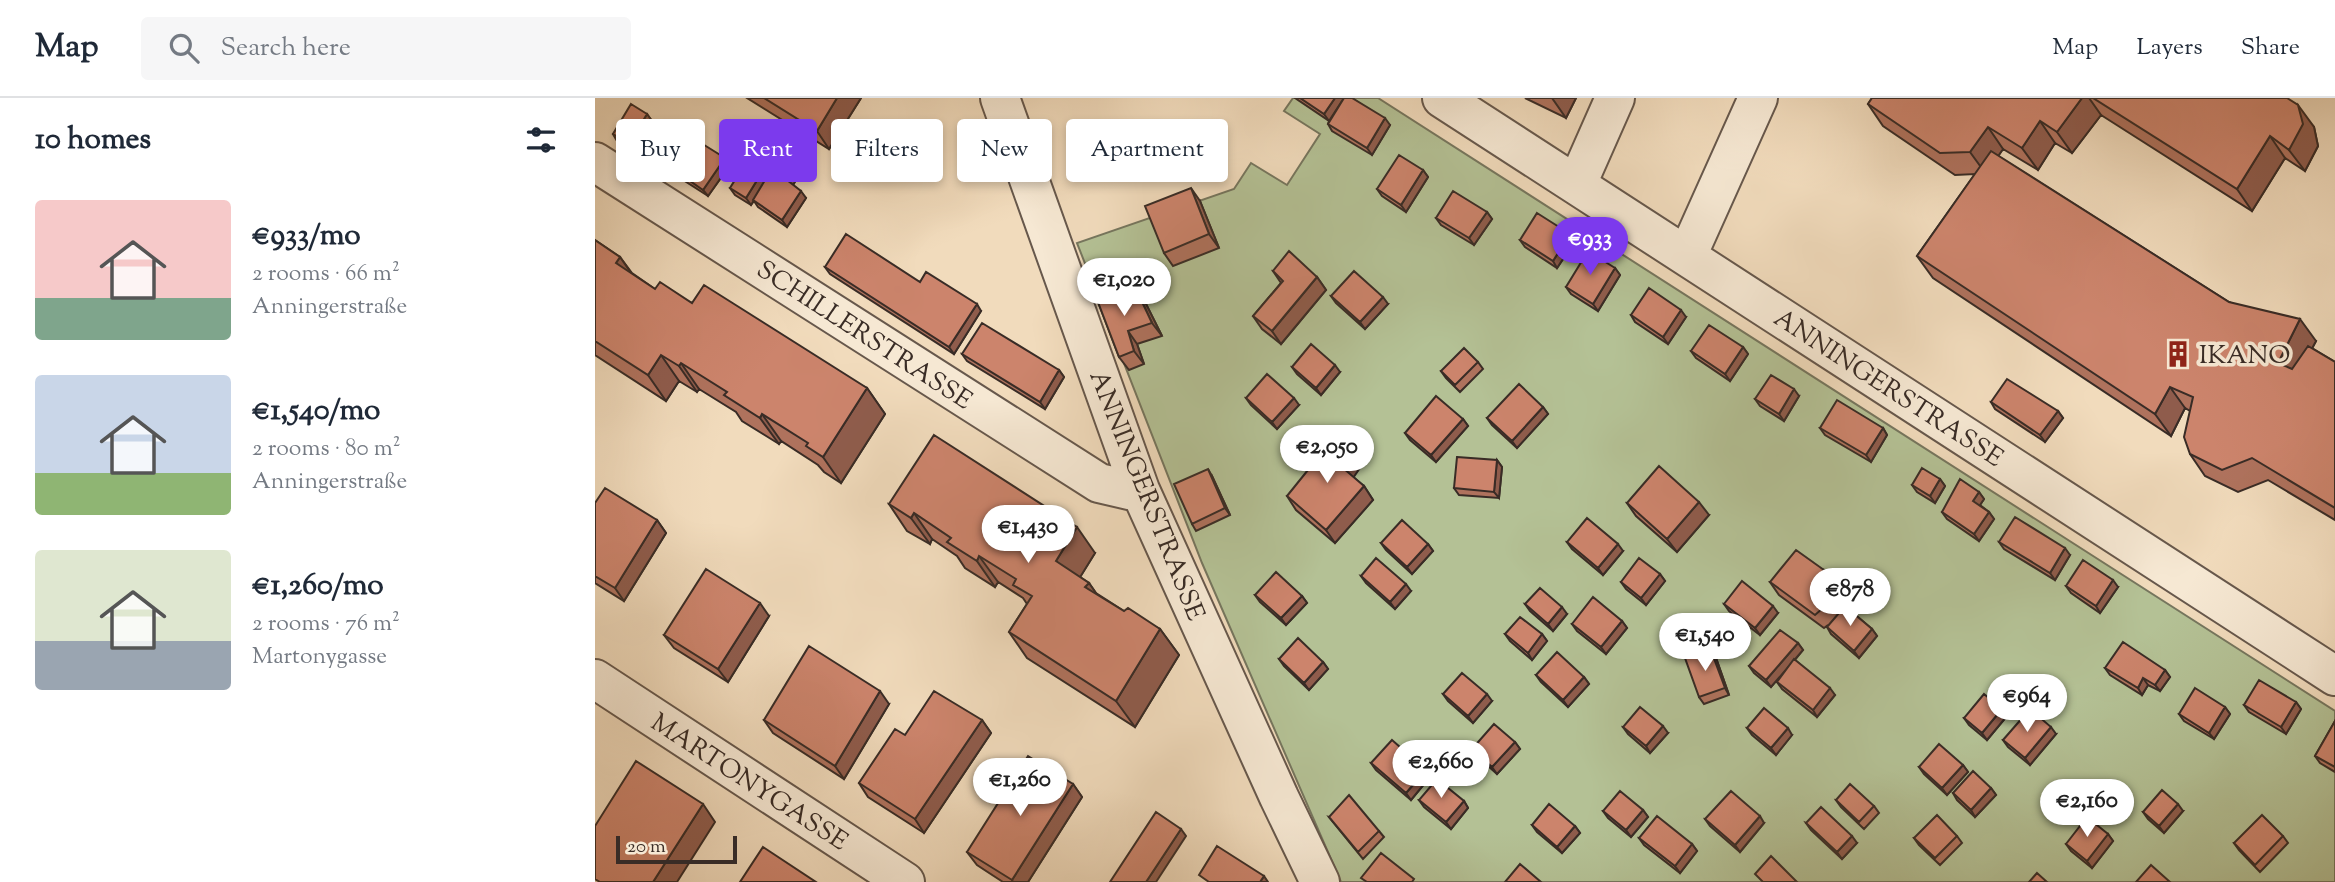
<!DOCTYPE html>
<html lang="en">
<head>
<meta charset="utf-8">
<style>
	:root { --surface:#fff; --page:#f6f6f7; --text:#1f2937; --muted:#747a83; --line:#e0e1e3; --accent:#7c3aed }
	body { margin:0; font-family:"Sorts Mill Goudy",serif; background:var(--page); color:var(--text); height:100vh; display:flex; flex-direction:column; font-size:26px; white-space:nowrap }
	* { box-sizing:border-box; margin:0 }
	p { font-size:23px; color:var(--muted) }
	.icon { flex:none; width:38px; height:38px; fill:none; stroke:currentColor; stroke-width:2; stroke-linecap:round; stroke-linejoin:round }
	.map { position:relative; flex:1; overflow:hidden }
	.details { display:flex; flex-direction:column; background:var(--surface); width:595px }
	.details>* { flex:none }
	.hud { position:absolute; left:21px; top:21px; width:665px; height:63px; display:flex; gap:14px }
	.scale { position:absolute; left:21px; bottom:18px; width:121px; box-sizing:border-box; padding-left:7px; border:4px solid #392c26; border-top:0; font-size:19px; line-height:24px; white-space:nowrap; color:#392c26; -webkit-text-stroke:5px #f6e8d3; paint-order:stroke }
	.price { position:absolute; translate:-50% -60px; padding:0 16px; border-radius:24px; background:#fff; color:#222; font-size:23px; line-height:46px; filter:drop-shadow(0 2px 4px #0008) }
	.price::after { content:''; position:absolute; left:50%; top:42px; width:21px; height:16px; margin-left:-10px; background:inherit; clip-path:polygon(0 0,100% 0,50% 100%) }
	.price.on { background:var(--accent); color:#fff }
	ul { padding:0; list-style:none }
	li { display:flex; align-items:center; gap:21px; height:175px; padding:0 35px }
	li span { display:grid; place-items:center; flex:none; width:196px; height:140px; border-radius:7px; color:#555 }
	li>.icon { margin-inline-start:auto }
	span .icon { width:84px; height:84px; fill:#fffc; stroke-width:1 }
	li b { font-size:30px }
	h2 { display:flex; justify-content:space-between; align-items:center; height:84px; padding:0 35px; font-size:30px }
	.pill { padding:0 24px; border-radius:7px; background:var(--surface); box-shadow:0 4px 10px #0003; font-size:24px; line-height:63px }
	.pill.on { background:var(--accent); color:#fff }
	header { display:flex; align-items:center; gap:42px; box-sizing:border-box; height:98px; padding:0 35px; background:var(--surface); border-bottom:2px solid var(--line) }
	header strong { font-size:33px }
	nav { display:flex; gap:38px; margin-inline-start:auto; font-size:24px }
	.search { width:490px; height:63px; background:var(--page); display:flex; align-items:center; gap:18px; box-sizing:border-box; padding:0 24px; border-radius:7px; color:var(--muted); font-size:26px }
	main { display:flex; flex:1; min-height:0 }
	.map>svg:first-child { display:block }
</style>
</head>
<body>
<header>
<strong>Map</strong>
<div class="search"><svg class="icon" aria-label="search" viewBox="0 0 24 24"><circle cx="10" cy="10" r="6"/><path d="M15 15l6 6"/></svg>Search here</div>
<nav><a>Map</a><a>Layers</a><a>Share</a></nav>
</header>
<main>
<section class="details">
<h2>10 homes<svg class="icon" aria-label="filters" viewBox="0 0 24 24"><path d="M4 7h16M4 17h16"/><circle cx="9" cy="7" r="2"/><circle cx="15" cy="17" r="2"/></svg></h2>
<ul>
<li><span style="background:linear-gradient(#f6c9c9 70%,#7fa58c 0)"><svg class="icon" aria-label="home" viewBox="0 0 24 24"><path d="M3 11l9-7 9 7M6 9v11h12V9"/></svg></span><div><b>€933/mo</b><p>2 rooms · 66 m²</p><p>Anningerstraße</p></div></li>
<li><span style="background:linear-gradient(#c9d6e8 70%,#8fb573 0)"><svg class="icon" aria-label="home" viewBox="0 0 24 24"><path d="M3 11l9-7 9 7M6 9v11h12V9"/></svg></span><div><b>€1,540/mo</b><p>2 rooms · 80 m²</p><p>Anningerstraße</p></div></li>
<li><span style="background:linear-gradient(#dfe7d0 65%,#9aa5b1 0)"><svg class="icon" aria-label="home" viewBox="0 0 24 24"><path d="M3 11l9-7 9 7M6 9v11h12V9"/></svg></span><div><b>€1,260/mo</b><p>2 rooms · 76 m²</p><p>Martonygasse</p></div></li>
</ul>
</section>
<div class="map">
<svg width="1740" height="784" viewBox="0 0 1740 784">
	<rect width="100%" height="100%" fill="#f1dbbc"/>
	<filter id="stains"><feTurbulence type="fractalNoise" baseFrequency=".00286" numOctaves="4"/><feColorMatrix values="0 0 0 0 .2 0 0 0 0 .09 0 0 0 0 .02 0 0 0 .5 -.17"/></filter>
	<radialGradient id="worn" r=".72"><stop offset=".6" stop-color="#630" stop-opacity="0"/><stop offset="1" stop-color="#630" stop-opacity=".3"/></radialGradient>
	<!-- green -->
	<path fill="#b4c195" stroke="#76765e" stroke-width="2" d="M698 0H783L1740 613V784H746L607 465 482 145 639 91 656 65 692 87 725 36 689 13Z"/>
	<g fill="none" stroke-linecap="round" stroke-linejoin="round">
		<defs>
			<path id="minor" d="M405 0 545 392 684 699 725 784
				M847 0 1740 578
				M0 64 504 385 534 392H545
				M982 86 1020 0
				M1092 158 1163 0
				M0 581 310 784"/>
		</defs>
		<!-- minor casing -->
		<use href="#minor" stroke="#67584c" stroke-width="42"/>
		<!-- minor -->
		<use href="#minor" stroke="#f6e8d3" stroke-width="38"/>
	</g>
	<!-- wall -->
	<path fill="#af725d" stroke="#392c26" stroke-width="2" d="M152 0H266L234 51Z
		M700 0H757L795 27 777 57 737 33 733 26 734 23Z
		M930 0H981L971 20Z
		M1277 0H1692L1719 29 1723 48 1710 73 1690 60 1657 113 1506 17 1477 55 1460 45 1443 72 1408 51 1403 58 1634 204 1721 243 1717 250 1740 264V422L1673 382 1643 394 1610 378 1595 356V313L1590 310 1576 338 1338 180 1322 158 1380 76 1360 77 1288 28 1273 6Z
		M52 16 57 23 39 53 22 43 18 36Z
		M130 60 135 67 113 98 82 78 78 71Z
		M213 61 198 87 211 100 192 129 163 109 159 103 156 107 140 97 135 90 173 78Z
		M828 72 833 79 811 114 787 98 782 91Z
		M605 103 624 150 578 168 569 155Z
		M892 114 897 121 879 147 846 127 841 120Z
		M0 142 25 159 37 175 60 191 97 205 272 290 290 316 246 385 229 374 223 367 186 343 184 346 147 323 141 314 104 291 102 294 84 283 71 303 0 257Z
		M925 142 980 143 962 170 930 149Z
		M230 169 325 184 386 213 359 256 235 176Z
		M1020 170 1025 177 1003 213 976 196 971 189Z
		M678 173 722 179 731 192 686 246 667 231 658 218 686 185Z
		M736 198 793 206 770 231 741 205Z
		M549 202 567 238 542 246 549 266 534 272 524 259 503 204Z
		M1036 217 1091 219 1073 246 1040 224Z
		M1148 249 1153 256 1135 283 1101 260 1096 253Z
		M367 256 464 272 469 279 450 311 372 263Z
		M883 264 888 271 865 294 851 280 846 273Z
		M697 269 745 274 726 297 702 276Z
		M1204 298 1189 323 1165 308 1160 301Z
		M651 300 704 307 682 331 656 307Z
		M1396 304 1463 313 1468 320 1450 344 1400 311Z
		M948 309 953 316 922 350 897 327 892 320Z
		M868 321 873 328 841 364 815 342 810 335Z
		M1225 330H1288L1292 337 1276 364 1230 337Z
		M902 362 907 369 904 400 864 397 859 390Z
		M769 364 758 379 769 388 778 402 740 445 701 412 692 398Z
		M617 378 635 417 601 433 597 426Z
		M1345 381 1350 388 1340 405 1322 394 1317 387Z
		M1384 394 1389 401 1385 407 1394 414 1399 421 1384 443 1352 421 1347 414Z
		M0 405 62 422 71 435 29 503 0 485Z
		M1032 405 1114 417 1082 454 1041 418Z
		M294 406 500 455 485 479 494 485 501 495 529 513 565 531 584 557 540 629 432 560 414 534 432 506 428 500 403 484 400 489 370 470 362 458 337 441 335 446 312 433Z
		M972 444 1028 453 1008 477 977 451Z
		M1404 444 1475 457 1460 482 1409 451Z
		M786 445 833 446 838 453 817 476 791 452Z
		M1065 476 1070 483 1051 507 1031 491 1026 484Z
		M766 478 816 493 800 511 771 485Z
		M1175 484 1239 485 1237 488 1245 495 1254 508 1252 510 1277 531 1282 538 1264 560 1236 536 1232 529 1233 527 1229 530 1184 497Z
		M1471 488 1523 489 1505 515 1476 495Z
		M660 497 707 498 712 505 691 527 665 504Z
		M930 506 972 516 958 533 935 513Z
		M1129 506 1183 515 1165 537 1134 513Z
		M174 518 133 584 79 550 69 537Z
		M1027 523 1032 530 1011 556 982 533 977 526Z
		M910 536H947L952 543 937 562 915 543Z
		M1203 545 1208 552 1200 562 1240 597 1222 619 1187 591 1182 584 1188 575 1176 589 1159 575 1154 568Z
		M1120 557 1134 597 1109 606 1104 599Z
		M684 561 728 564 733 571 714 592 689 568Z
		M1510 570 1570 572 1575 579 1565 593 1553 587 1547 597 1515 577Z
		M941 577 989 579 994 586 973 609 946 584Z
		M848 596 897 603 878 625 853 603Z
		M1701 604 1706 611 1691 636 1654 614 1649 607Z
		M294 606 249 681 178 635 169 622Z
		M1630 609 1635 616 1619 641 1589 623 1584 616Z
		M1412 618 1392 642 1374 627 1369 620Z
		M387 622 396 635 329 735 273 699 264 685 310 637Z
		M1740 623V674L1725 665 1720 658Z
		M1028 629 1073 635 1055 655 1033 636Z
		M1152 630 1197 637 1181 657 1157 637Z
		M1461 636 1435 667 1413 649 1408 642Z
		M920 644 925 651 902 676 882 658 877 651Z
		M776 665 831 672 835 679 816 702 781 672Z
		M1368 667 1373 674 1352 697 1329 676 1324 669Z
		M478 686 487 699 433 784H408L382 767 372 754Z
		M1396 690 1401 697 1380 719 1362 702 1358 695Z
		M824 702 869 703 873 710 856 731 829 709Z
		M1241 702 1279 708 1284 715 1269 731 1246 709Z
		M1048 712 1053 719 1036 739 1013 720 1008 713Z
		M1588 713 1569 735 1553 721 1548 714Z
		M734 719 784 733 789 739 768 761Z
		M1110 721 1169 725 1145 754 1115 728Z
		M1211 725 1262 745 1247 761 1216 732Z
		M937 727 980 728 985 735 967 755 942 734Z
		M1513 736 1518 743 1497 770 1476 753 1471 746Z
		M1362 738 1367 745 1345 767 1324 747 1319 740Z
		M1688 738 1693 745 1665 774 1644 752 1639 745Z
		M1044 740 1097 746 1102 753 1085 775 1049 747Z"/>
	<!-- shaded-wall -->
	<path fill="#8f5c4c" stroke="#392c26" stroke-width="2" d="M242 0H266L234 51 222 33Z
		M740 0H749L734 23 729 16Z
		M957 0H981L971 20Z
		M1487 0H1494L1506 17 1477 55 1462 34Z
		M1703 7 1719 29 1723 48 1710 73 1694 52Z
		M52 16 57 23 39 53 34 46Z
		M790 20 795 27 777 57 772 50Z
		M1445 23 1460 45 1443 72 1427 50Z
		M1393 29 1408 51 1391 76 1375 54Z
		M1675 38 1690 60 1657 113 1642 91Z
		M208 54 213 61 197 89 192 82Z
		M130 60 135 67 113 98 108 92Z
		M169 71 174 78 156 107 151 100Z
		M828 72 833 79 811 114 806 107Z
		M596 90 605 103 624 150 614 136Z
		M206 93 211 100 192 129 187 122Z
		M892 114 897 121 879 147 874 140Z
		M975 136 980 143 962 170 958 163Z
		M25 159 43 185 21 165Z
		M1020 170 1025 177 1003 213 998 206Z
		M722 179 731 192 686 246 677 233Z
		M540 189 549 202 567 238 557 225Z
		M788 199 793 206 770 231 765 224Z
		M382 206 386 213 359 256 354 249Z
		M1086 212 1091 219 1073 246 1068 239Z
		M1705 221 1721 243 1698 287 1683 265Z
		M533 233 542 246 549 266 539 253Z
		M1148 249 1153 256 1135 283 1130 276Z
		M66 257 84 283 71 303 53 277Z
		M86 265 104 291 102 294 84 268Z
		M740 267 745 274 726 297 721 290Z
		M464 272 469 279 450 311 445 304Z
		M1575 289 1590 310 1576 338 1560 316Z
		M272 290 290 316 246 385 228 359Z
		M1199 291 1204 298 1189 323 1184 316Z
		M699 300 704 307 682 331 677 324Z
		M948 309 953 316 922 350 917 343Z
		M1463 313 1468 320 1450 344 1445 337Z
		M167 316 186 343 184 346 165 320Z
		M868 321 873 328 841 364 836 357Z
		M1288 330 1292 337 1276 364 1271 357Z
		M760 351 769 364 756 383 747 369Z
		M902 362 907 369 904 400 899 394Z
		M613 371 617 378 635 417 630 410Z
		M1345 381 1350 388 1340 405 1335 398Z
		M769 388 778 402 740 445 731 432Z
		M1384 394 1389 401 1383 410 1378 403Z
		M1104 404 1114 417 1082 454 1072 441Z
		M1394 414 1399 421 1384 443 1379 436Z
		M319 415 337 441 335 446 316 420Z
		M62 422 71 435 29 503 20 490Z
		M482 429 500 455 479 489 461 463Z
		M833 446 838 453 817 476 812 469Z
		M1023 446 1028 453 1008 477 1003 470Z
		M1470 450 1475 457 1460 482 1455 475Z
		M384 458 403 484 400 489 382 463Z
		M1229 472 1239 485 1235 492 1226 479Z
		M1065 476 1070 483 1051 507 1046 500Z
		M1518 482 1523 489 1505 515 1501 508Z
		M494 485 512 511 490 489Z
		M811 486 816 493 800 511 795 504Z
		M707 498 712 505 691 527 686 520Z
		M165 505 174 518 133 584 123 571Z
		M1178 508 1183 515 1165 537 1160 530Z
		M967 509 972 516 958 533 953 526Z
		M1027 523 1032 530 1011 556 1006 549Z
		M565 531 584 557 540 629 521 603Z
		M1277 531 1282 538 1264 560 1259 553Z
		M947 536 952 543 937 562 933 555Z
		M1203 545 1208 552 1176 589 1171 582Z
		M1115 550 1120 557 1134 597 1130 590Z
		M728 564 733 571 714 592 709 585Z
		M1570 572 1575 579 1565 593 1560 587Z
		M989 579 994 586 973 609 968 602Z
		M1548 580 1553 587 1547 597 1543 590Z
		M1235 590 1240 597 1222 619 1218 612Z
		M285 593 294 606 249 681 240 668Z
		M892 596 897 603 878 625 873 618Z
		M1701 604 1706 611 1691 636 1686 629Z
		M1630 609 1635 616 1619 641 1614 635Z
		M1407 611 1412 618 1392 642 1387 635Z
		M387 622 396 635 329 735 320 721Z
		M1068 628 1073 635 1055 655 1051 648Z
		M1456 629 1461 636 1435 667 1430 660Z
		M1193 630 1197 637 1181 657 1176 650Z
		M920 644 925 651 902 676 897 669Z
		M1368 667 1373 674 1352 697 1347 690Z
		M831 672 835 679 816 702 811 695Z
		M478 686 487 699 433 784H418L417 782Z
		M1396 690 1401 697 1380 719 1376 712Z
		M869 703 873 710 856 731 851 724Z
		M108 706 120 724 82 784H58Z
		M1583 706 1588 713 1569 735 1564 728Z
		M1048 712 1053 719 1036 739 1031 732Z
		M1165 718 1169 725 1145 754 1140 747Z
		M980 728 985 735 967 755 962 749Z
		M586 731 591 738 561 784H551Z
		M1513 736 1518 743 1497 770 1492 763Z
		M1257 738 1262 745 1247 761 1242 754Z
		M1097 746 1102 753 1085 775 1080 768Z
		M669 778 673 784H665Z"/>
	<!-- building -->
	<path fill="#cc846c" stroke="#392c26" stroke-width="2" d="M169 0H242L222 33Z
		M705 0H740L729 16Z
		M749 0H757L790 20 772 50 733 26Z
		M1277 0H1487L1462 34 1445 23 1427 50 1393 29 1375 54 1345 55 1273 6Z
		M1498 0H1692L1703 7 1708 26 1694 52 1675 38 1642 91Z
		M36 6 52 16 34 46 18 36Z
		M98 40 130 60 108 92 78 71Z
		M193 44 208 54 192 82 206 93 187 122 158 102Z
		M1396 53 1634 204 1705 221 1683 265 1697 271 1713 248 1740 264V410L1657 360 1627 372 1595 356 1589 339 1598 299 1575 289 1560 316 1322 158Z
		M804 57 828 72 806 107 782 91Z
		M153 61 169 71 151 100 135 90Z
		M596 90 614 136 569 155 550 108Z
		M858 93 892 114 874 140 841 120Z
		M942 115 975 136 958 163 925 142Z
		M251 136 325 184 331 174 382 206 354 249 230 169Z
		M0 142 25 159 21 165 60 191 65 184 97 205 109 187 272 290 228 359 211 348 213 345 167 316 165 320 129 297 132 294 86 265 84 268 66 257 53 277 0 243Z
		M694 153 722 179 677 233 658 218 688 183 678 173Z
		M993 153 1020 170 998 206 971 189Z
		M759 173 788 199 765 224 736 198Z
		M540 189 557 225 533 233 539 253 524 259 503 204Z
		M1054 190 1086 212 1068 239 1036 217Z
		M387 225 464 272 445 304 367 256Z
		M1114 227 1148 249 1130 276 1096 253Z
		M716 246 740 267 721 290 697 269Z
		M869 250 883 264 860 287 846 273Z
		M672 276 699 300 677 324 651 300Z
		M1176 277 1199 291 1184 316 1160 301Z
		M1412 281 1463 313 1445 337 1396 304Z
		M924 286 948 309 917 343 892 320Z
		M841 298 868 321 836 357 810 335Z
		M1242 302 1288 330 1271 357 1225 330Z
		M742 336 760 351 747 369 769 388 731 432 692 398Z
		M339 337 482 429 461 463 494 485 490 489 529 513 533 510 565 531 521 603 414 534 437 498 418 487 421 481 384 458 382 463 352 444 356 440 319 415 316 420 294 406Z
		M862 359 902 362 899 394 859 390Z
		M1064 368 1104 404 1072 441 1032 405Z
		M1327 370 1345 381 1335 398 1317 387Z
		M613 371 630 410 597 426 579 386Z
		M1365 381 1384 394 1378 403 1394 414 1379 436 1347 414Z
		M10 390 62 422 20 490 0 478V405Z
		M1420 419 1470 450 1455 475 1404 444Z
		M992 420 1023 446 1003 470 972 444Z
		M807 422 833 446 812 469 786 445Z
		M1201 452 1229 472 1226 479 1245 495 1220 517 1175 484Z
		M781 460 811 486 795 504 766 478Z
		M1044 460 1065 476 1046 500 1026 484Z
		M1488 462 1518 482 1501 508 1471 488Z
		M111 471 165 505 123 571 69 537Z
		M681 474 707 498 686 520 660 497Z
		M1147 483 1178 508 1160 530 1129 506Z
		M945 490 967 509 953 526 930 506Z
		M998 499 1027 523 1006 549 977 526Z
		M1250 508 1277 531 1259 553 1232 529Z
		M925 519 947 536 933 555 910 536Z
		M1185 532 1203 545 1171 582 1154 568Z
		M703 540 728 564 709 585 684 561Z
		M1528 544 1570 572 1560 587 1548 580 1543 590 1510 570Z
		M214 548 285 593 240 668 169 622Z
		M1115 550 1130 590 1104 599 1090 560Z
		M962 554 989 579 968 602 941 577Z
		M1199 561 1235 590 1218 612 1182 584Z
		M867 575 892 596 873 618 848 596Z
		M1664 582 1701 604 1686 629 1649 607Z
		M1600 590 1630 609 1614 635 1584 616Z
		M339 593 387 622 320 721 264 685 300 631 310 637Z
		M1389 596 1407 611 1387 635 1369 620Z
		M1045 609 1068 628 1051 648 1028 629Z
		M1169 610 1193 630 1176 650 1152 630Z
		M1435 611 1456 629 1430 660 1408 642Z
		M1740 623V669L1720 658Z
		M899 626 920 644 897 669 877 651Z
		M797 642 831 672 811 695 776 665Z
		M1344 646 1368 667 1347 690 1324 669Z
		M433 658 478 686 417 782 372 754Z
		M41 663 108 706 58 784H5L0 781V728Z
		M1378 673 1396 690 1376 712 1358 695Z
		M842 681 869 703 851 724 824 702Z
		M1255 686 1279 708 1264 724 1241 702Z
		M1567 692 1583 706 1564 728 1548 714Z
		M1025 693 1048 712 1031 732 1008 713Z
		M1136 693 1165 718 1140 747 1110 721Z
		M754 697 784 733 763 754 734 719Z
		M954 706 980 728 962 749 937 727Z
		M1226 709 1257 738 1242 754 1211 725Z
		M561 714 586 731 551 784H515Z
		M1342 717 1362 738 1340 760 1319 740Z
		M1667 717 1688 738 1660 767 1639 745Z
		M1062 718 1097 746 1080 768 1044 740Z
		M1492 719 1513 736 1492 763 1471 746Z
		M622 748 669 778 665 784H614L604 777Z
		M168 749 221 784H145Z
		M786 755 819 781 817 784H772L766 780Z
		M1176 758 1202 784H1168L1160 776Z
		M925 766 946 784H910Z
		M1556 767 1575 784H1541Z
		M1442 775 1452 784H1434Z"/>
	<!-- icons -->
	<defs>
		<symbol id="building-bare" viewBox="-9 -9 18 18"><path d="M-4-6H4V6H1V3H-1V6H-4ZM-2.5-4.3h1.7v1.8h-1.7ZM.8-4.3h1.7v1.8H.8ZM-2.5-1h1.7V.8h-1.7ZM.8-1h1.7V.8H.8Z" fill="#8f2418" stroke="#f6e8d3" stroke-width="2.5" paint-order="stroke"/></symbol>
	</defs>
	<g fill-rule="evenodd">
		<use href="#building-bare" x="1564" y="237" width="38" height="38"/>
	</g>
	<g text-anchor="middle" stroke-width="7" stroke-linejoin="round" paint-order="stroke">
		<!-- street labels -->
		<g font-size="26" fill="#392c26" stroke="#f6e8d3">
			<text transform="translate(270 236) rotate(33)" y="9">SCHILLERSTRASSE</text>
			<text transform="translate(1294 289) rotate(33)" y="9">ANNINGERSTRASSE</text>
			<text transform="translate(553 397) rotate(68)" y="9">ANNINGERSTRASSE</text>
			<text transform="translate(155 683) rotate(33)" y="9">MARTONYGASSE</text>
		</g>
		<!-- poi labels -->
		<g font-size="26" fill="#392c26" stroke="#f6e8d3" text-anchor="start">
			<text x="1604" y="265">IKANO</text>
		</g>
	</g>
	<rect width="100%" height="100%" filter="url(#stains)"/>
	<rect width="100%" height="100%" fill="url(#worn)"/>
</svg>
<div class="scale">20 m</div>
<b class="price on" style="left:995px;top:179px">€933</b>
<b class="price" style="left:529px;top:220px">€1,020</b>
<b class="price" style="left:732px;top:387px">€2,050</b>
<b class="price" style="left:433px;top:467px">€1,430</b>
<b class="price" style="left:1255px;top:530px">€878</b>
<b class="price" style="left:1110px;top:575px">€1,540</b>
<b class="price" style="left:1432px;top:636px">€964</b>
<b class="price" style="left:846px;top:702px">€2,660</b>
<b class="price" style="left:425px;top:720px">€1,260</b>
<b class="price" style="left:1492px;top:741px">€2,160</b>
<div class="hud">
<a class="pill">Buy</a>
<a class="pill on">Rent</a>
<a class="pill">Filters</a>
<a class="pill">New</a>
<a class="pill">Apartment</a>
</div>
</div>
</main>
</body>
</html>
